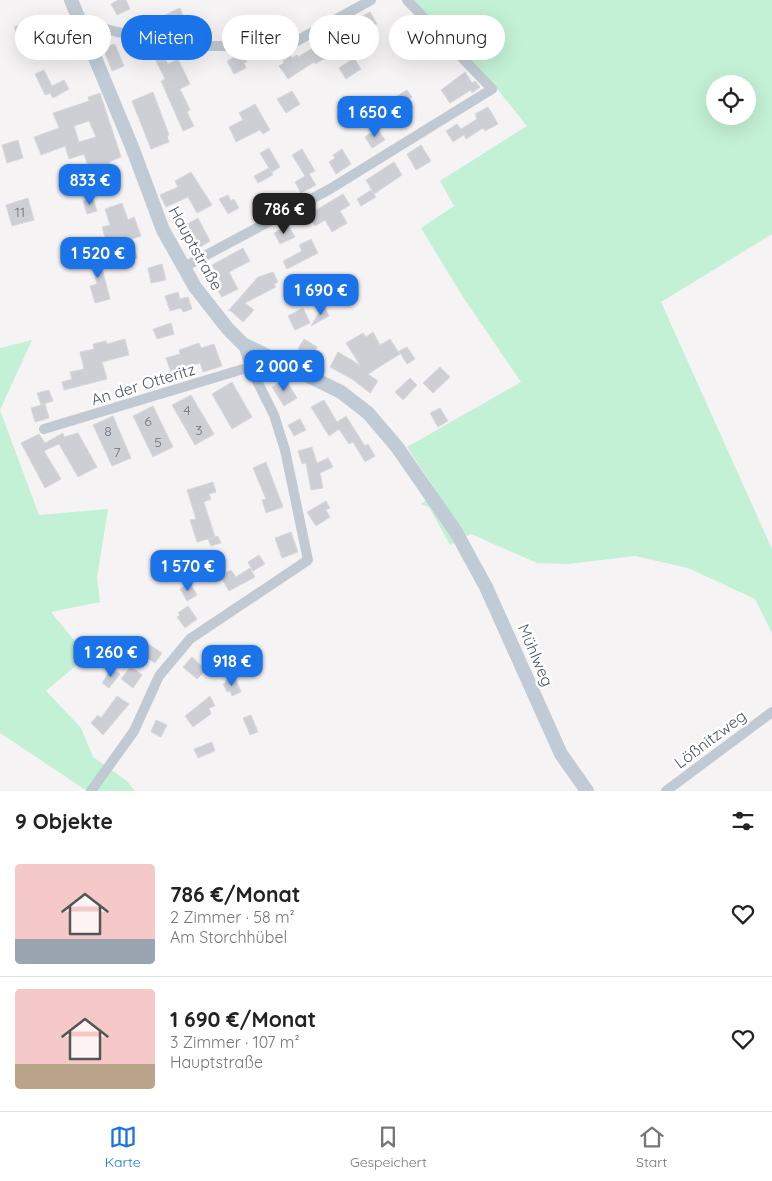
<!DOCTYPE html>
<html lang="de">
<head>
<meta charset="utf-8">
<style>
	:root { --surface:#fff; --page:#f6f6f6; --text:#222; --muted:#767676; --line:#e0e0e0; --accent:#1a73e8 }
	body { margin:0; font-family:Quicksand,sans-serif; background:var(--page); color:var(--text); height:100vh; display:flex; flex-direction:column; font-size:19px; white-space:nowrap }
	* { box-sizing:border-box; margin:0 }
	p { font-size:16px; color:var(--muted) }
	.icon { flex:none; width:28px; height:28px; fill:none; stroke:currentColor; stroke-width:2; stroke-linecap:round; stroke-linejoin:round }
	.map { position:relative; height:791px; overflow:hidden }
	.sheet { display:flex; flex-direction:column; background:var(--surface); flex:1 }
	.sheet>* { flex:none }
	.banner { position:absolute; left:15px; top:15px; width:500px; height:45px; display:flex; gap:10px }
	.fabs { position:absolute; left:706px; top:75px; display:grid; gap:10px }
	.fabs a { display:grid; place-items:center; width:50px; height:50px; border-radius:50%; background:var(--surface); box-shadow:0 5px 20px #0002; font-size:25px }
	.price { position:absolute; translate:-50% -42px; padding:0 11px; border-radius:10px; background:var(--accent); color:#fff; font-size:16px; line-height:32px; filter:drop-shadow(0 1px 2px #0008) }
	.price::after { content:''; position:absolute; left:50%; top:30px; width:15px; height:11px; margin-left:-8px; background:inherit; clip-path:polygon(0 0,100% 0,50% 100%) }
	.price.active { background:#222; color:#fff }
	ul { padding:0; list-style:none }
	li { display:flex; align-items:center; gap:15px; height:125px; padding:0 15px }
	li+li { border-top:1px solid var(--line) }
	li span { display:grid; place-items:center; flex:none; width:140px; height:100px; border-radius:5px; color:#555 }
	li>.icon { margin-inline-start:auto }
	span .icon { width:60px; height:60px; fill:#fffc; stroke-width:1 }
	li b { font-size:21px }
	h2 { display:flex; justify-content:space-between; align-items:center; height:60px; padding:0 15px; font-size:21px }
	.chip { padding:0 18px; border-radius:22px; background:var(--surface); box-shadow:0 5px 20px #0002; font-size:18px; line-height:45px }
	.chip.active { background:var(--accent); color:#fff }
	.menu { display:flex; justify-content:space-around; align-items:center; height:70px; border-top:1px solid var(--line); background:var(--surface); font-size:14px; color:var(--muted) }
	.menu a { display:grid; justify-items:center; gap:2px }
	.menu .active { color:var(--accent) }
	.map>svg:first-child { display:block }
</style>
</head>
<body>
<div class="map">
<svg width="772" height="791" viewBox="0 0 772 791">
	<rect width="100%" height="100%" fill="#f5f3f3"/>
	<!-- green -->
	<path fill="#c3f1d5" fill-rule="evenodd" d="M413 0H772V234L661 302 772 549V633L755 599 688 568 635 556 568 564 537 563 471 534 450 545 429 507 421 504 437 492 407 447 521 382 463 297 421 228 454 206 440 181 527 126 494 85ZM715 84H748V116H715Z
		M32 340 0 410V348Z
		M0 410 39 515 108 509 97 577 100 602 51 612 87 656 46 691 81 728 93 757 127 781 135 791H87L0 733Z"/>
	<!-- building -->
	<path fill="#cdcfd5" stroke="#d7d9de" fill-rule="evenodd" d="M118 0H126L130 9 117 15 111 4Z
		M180 8 183 16 180 17 183 22 170 27 165 15Z
		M370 12 377 24 350 38 343 27Z
		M406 17 410 25 414 23 418 31 416 32 418 36 406 44 395 23Z
		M26 22 30 30 43 25 46 32 69 23 76 41 63 46 60 39 24 50 14 27Z
		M142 43 158 45 156 56 140 52Z
		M321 43 329 56 315 64 314 62 288 79 279 66 284 63 283 61 291 56 292 58 297 55 298 57Z
		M115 44 124 66 112 71 103 48Z
		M162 53 168 64 178 59 190 84 180 89 190 110 187 112 194 126 183 131 161 81 165 79 154 57Z
		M242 53 247 62 244 63 246 68 234 74 227 61Z
		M354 58 361 69 346 79 339 68Z
		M44 70 52 86 64 80 69 89 53 98 50 93 45 95 35 74Z
		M465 72 472 83 475 81 480 87 472 93 471 90 450 103 441 90Z
		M407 90 412 97 399 105 401 108 382 119 376 109Z
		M292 91 300 104 286 113 277 99Z
		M153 92 169 135 167 136 169 142 151 149 132 101Z
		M100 93 121 157 109 162 117 184 90 194 87 183 93 181 84 154 69 159 65 146 41 155 34 137 59 128 53 113 89 101 88 97ZM89 121 96 137 79 142 74 126Z
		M255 104 270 130 263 134 260 130 236 142 229 127 243 120 239 113Z
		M488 107 498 124 485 131 483 128 466 139 464 135 453 142 446 131 457 124 461 129 477 119 475 114Z
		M377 128 385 140 372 148 365 137Z
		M18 140 23 158 7 163 2 145Z
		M421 145 431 161 416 170 407 154Z
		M269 148 280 167 272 172 269 168 273 175 258 183 254 176 269 168 260 153Z
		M302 149 315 171 309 174 316 185 301 193 295 182 305 176 292 155Z
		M342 149 351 164 336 174 329 162 335 158 333 155Z
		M394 162 402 175 374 194 366 180Z
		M191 172 212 205 197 213 188 197 166 207 160 195 178 187 175 181Z
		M371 190 376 197 361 206 357 199Z
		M275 193 281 205 267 212 261 200Z
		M343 194 350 205 340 211 347 223 332 232 325 220 315 226 308 215Z
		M228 195 231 201 234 199 239 208 228 214 219 199Z
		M28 198 34 220 12 226 6 205Z
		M93 198 97 211 87 214 83 201Z
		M122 203 128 220 134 217 141 236 132 239 137 258 119 263 113 238 106 240 102 227 110 225 105 209Z
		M198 218 210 241 197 249 184 226Z
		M288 225 295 237 280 244 274 233Z
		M311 239 318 253 287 269 283 261 302 251 299 245Z
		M243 248 250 261 229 272 238 289 222 297 216 288 222 284 212 265Z
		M98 253 110 299 95 303 90 286 97 284 93 267 87 269 84 256Z
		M162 264 166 280 151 283 148 268Z
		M273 272 278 282 274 284 276 287 245 303 254 310 243 322 230 310 228 311 258 277Z
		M178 292 180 299 188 297 192 309 183 312 181 308 170 311 165 296Z
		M303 308 310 323 295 330 288 316Z
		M325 308 329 316 311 326 320 311Z
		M171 323 174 334 157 339 153 329Z
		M373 332 380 345 390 339 400 354 368 374 378 381 370 393 352 379 330 367 338 352 360 365 346 343 363 333 366 337Z
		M125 339 129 355 102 362 107 379 64 390 62 382 72 379 70 372 84 369 80 352 94 349 93 344 106 341 107 344Z
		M304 339 317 347 312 357 298 349Z
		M199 343 201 348 214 344 222 366 203 372 200 363 171 373 166 358 180 354 179 350Z
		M407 347 415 359 407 364 399 351Z
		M440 367 450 377 433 393 423 383Z
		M410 378 417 385 403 400 395 392Z
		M285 379 297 398 284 406 272 387Z
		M232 382 252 417 232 429 212 394Z
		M49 390 53 401 41 405 37 393Z
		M191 395 214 434 195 445 172 405Z
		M324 400 337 422 346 416 365 446 368 444 375 456 365 462 353 442 349 444 339 429 329 436 311 407Z
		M45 404 49 418 35 422 31 408Z
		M153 406 173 447 153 457 133 416Z
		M440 408 448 421 438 427 430 413Z
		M113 416 131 458 112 466 93 425Z
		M300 419 306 430 294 436 288 425Z
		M63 433 64 437 78 433 97 467 78 477 59 444 44 451 61 479 45 488 21 443 39 434 45 443Z
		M312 447 317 463 328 458 333 467 320 473 323 488 311 490 306 463 302 464 298 451Z
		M266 462 283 507 266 513 262 500 266 499 253 468Z
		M213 482 216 492 209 494 211 499 204 502 215 537 209 539 218 536 221 543 211 546 208 539 197 542 190 520 196 519 187 490Z
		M326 501 330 508 326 510 330 517 316 526 307 512Z
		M291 532 298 552 282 558 275 538Z
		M259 555 265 564 253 571 248 562Z
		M250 568 255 577 229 591 220 576 231 570 236 577Z
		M190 583 197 595 187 601 180 589Z
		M188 606 197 619 185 628 177 617 180 615 178 613Z
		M136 636 162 653 155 663 140 653 145 646 125 655 121 645Z
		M192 657 206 670 197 679 183 667Z
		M131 666 142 675 133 688 121 679Z
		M112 668 120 674 109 688 102 683Z
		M235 677 241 692 232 696 230 691 227 692 223 684 226 682 225 681Z
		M117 696 129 704 103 735 91 723 98 715 101 718Z
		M210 696 215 706 209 708 211 714 193 727 185 716Z
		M251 715 258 732 250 735 243 718Z
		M156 720 167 725 161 737 151 732Z
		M212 742 215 751 198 758 194 749Z"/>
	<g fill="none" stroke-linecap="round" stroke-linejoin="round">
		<!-- street -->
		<path stroke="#c1cad2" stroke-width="10" d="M81 22 117 32 206 46H254L293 43 371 0
			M184 267 330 189 492 89 407 0
			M44 429 250 367
			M91 791 134 731 159 676 190 639 308 560 285 450 274 415 250 367 243 344
			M666 791 772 712"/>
		<!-- secondary -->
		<path stroke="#c1cbd6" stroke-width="14" d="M71 0 132 147 163 230 195 287 228 329 243 344 341 392 368 413 397 447 456 532 486 587 561 754 587 791"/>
	</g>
	<g text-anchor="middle" stroke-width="5" stroke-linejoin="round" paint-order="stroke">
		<!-- number labels -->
		<g font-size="14" fill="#6b747e">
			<text x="20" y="217">11</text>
			<text x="187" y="415">4</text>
			<text x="148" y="426">6</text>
			<text x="199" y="435">3</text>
			<text x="108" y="436">8</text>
			<text x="158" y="447">5</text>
			<text x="117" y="457">7</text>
		</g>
		<!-- street labels -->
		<g font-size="16" fill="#4a5661" stroke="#fff">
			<text transform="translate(196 248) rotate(61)" y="6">Hauptstraße</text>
			<text transform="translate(143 384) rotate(-17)" y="6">An der Otteritz</text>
			<text transform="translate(536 655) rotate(67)" y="6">Mühlweg</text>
			<text transform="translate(710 739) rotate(-37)" y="6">Lößnitzweg</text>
		</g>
	</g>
</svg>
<div class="fabs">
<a><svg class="icon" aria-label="locate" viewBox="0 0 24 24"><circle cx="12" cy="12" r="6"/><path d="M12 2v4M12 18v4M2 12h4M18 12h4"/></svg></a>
</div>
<b class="price" style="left:375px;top:138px">1 650 €</b>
<b class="price" style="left:90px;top:206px">833 €</b>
<b class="price active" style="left:284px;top:235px">786 €</b>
<b class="price" style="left:98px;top:279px">1 520 €</b>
<b class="price" style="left:321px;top:316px">1 690 €</b>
<b class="price" style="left:284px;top:392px">2 000 €</b>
<b class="price" style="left:188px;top:592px">1 570 €</b>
<b class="price" style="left:111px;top:678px">1 260 €</b>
<b class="price" style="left:232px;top:687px">918 €</b>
<div class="banner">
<a class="chip">Kaufen</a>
<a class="chip active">Mieten</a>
<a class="chip">Filter</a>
<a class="chip">Neu</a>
<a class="chip">Wohnung</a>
</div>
</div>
<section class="sheet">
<h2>9 Objekte<svg class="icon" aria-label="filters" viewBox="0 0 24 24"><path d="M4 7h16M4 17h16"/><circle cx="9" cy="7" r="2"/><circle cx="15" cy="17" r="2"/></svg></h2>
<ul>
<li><span style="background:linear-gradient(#f6c9c9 75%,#9aa5b1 0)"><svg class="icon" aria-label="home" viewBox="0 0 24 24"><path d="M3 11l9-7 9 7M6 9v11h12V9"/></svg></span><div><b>786 €/Monat</b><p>2 Zimmer · 58 m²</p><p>Am Storchhübel</p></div><svg class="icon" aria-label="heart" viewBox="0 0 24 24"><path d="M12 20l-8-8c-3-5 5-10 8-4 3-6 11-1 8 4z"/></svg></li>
<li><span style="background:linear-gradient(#f6c9c9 75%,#b9a48a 0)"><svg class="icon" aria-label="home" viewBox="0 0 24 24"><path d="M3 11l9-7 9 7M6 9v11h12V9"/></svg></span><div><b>1 690 €/Monat</b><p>3 Zimmer · 107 m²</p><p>Hauptstraße</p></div><svg class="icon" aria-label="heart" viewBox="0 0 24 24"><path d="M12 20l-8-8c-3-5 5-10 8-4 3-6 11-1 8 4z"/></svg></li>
</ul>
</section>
<nav class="menu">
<a class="active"><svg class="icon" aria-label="map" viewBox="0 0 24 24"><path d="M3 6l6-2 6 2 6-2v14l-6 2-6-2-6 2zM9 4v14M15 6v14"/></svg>Karte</a>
<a><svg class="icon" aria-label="saved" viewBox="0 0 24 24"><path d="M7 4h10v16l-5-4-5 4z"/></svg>Gespeichert</a>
<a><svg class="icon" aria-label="home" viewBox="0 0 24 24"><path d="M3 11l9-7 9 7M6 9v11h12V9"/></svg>Start</a>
</nav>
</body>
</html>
